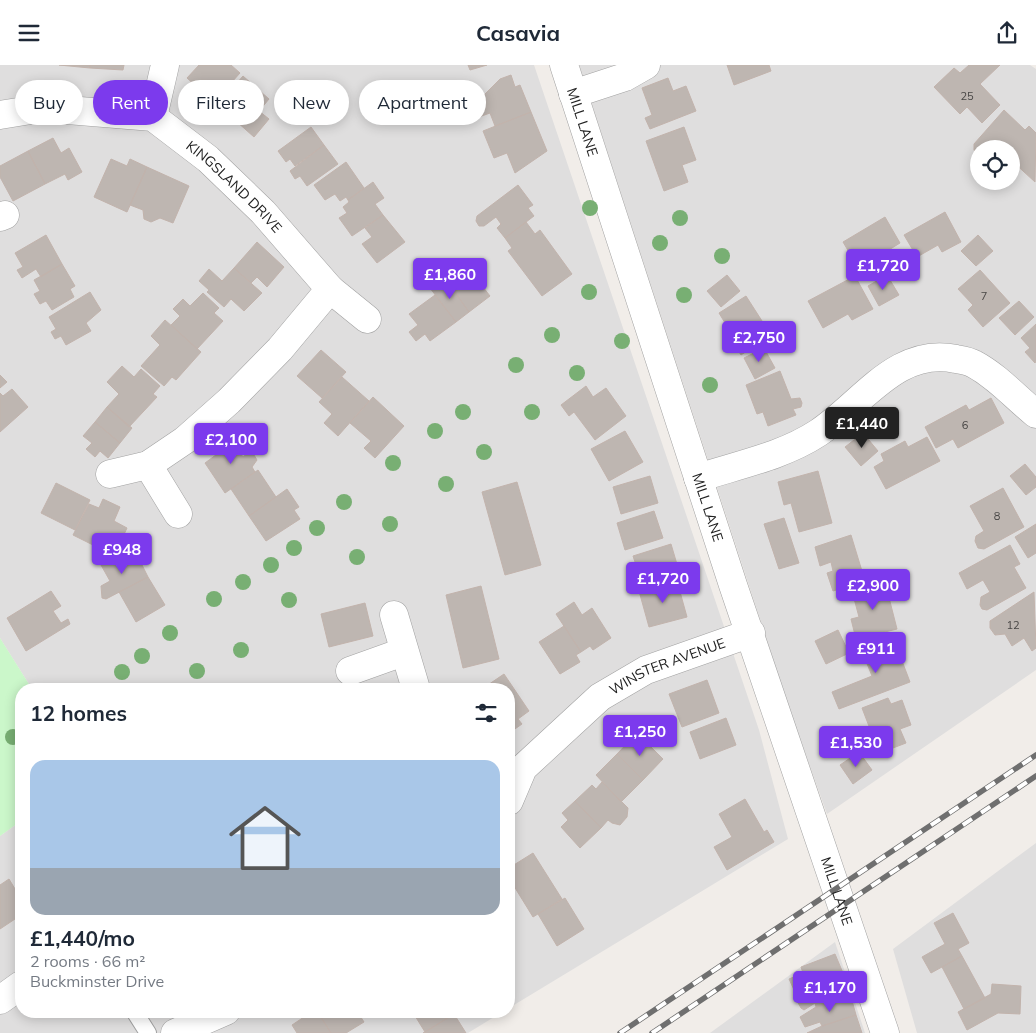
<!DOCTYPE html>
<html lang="en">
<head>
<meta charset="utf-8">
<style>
	:root { --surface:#fff; --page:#f2f2f3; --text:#1f2937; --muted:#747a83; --accent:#7c3aed }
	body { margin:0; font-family:Mulish,sans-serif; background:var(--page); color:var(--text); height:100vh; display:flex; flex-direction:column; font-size:19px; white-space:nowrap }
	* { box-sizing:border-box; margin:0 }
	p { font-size:16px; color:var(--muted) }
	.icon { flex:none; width:28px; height:28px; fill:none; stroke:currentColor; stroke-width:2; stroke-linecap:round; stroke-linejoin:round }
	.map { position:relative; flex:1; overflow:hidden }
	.panel { position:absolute; left:15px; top:618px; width:500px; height:335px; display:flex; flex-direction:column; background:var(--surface); border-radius:20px; box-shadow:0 2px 12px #0003 }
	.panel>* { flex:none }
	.banner { position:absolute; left:15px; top:15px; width:500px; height:45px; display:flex; gap:10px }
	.fabs { position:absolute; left:970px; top:75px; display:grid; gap:10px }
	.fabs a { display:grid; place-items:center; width:50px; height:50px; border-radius:50%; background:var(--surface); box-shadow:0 2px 12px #0003; font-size:25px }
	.price { position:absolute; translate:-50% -42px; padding:0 11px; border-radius:5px; background:var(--accent); color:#fff; font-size:16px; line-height:32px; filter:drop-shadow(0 1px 2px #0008) }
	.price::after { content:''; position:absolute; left:50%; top:30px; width:15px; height:11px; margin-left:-8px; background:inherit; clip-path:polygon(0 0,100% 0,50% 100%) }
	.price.selected { background:#222; color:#fff }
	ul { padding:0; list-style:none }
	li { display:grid; align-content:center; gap:10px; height:265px; padding:0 15px }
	li span { display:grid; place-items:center; height:155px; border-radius:15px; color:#555 }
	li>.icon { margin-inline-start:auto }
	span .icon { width:90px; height:90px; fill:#fffc; stroke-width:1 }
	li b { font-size:21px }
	h2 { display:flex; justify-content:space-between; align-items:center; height:60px; padding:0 15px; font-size:21px }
	.chip { padding:0 18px; border-radius:22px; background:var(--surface); box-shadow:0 2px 12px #0003; font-size:18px; line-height:45px }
	.chip.selected { background:var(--accent); color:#fff }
	header { display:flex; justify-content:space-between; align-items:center; height:65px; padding:0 15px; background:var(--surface); font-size:22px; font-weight:700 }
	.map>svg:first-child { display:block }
</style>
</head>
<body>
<header><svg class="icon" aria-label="menu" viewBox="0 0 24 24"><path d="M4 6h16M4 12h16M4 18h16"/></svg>Casavia<svg class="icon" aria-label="share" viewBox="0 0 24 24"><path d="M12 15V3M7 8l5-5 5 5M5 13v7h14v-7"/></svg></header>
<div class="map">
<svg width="1036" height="968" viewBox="0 0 1036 968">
	<rect width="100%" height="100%" fill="#f1ede9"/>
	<!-- residential -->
	<path fill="#dfdede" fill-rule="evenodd" d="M0 0H534L759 665 788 774 509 943V624H32L0 573Z
		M579 0H1030L1036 4V605L827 749 790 646ZM979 84H1011V116H979Z
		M21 756V946H504L468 968H0V771Z
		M1036 778V968H917L893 884Z
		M835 877 865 968H710Z"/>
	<!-- park -->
	<path fill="#cbf7ca" d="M0 573 32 624H21V756L0 771Z"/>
	<!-- building -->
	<path fill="#beb6b1" stroke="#c2b3ac" d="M59 0H90V3Z
		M90 0H124L123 5 90 3Z
		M199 0H231L240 8 214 37 187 13Z
		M468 0H487L470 5Z
		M727 0H769L771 6 734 20Z
		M969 0H1000L980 19 1000 40 982 58 967 42 960 49 934 22 954 3 960 8Z
		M511 10 515 22 520 20 531 47 495 61 490 48 476 53 472 43 485 37 483 31 500 14Z
		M243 11 269 34 259 46 269 54 254 72 218 40Z
		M668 13 673 26 686 21 696 46 650 64 645 53 652 50 642 23Z
		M1004 45 1025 65 1029 61 1036 68 1035 117 1011 95V84H999L995 80 992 84H979V92L974 85V79Z
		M531 47 547 86 515 108 507 88 494 93 483 66Z
		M311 62 324 80 295 101 290 94 286 97 278 86Z
		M684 62 696 95 682 100 688 117 664 126 646 76Z
		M53 73 61 88 69 83 82 107 68 115 65 109 45 119 28 86Z
		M324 80 338 99 307 121 300 111 295 114 290 106Z
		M28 86 45 119 13 136 0 112V101Z
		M111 94 127 101 130 94 147 102 127 147 94 132Z
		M346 97 364 123 348 135 346 132 340 136 335 129 325 135 314 120Z
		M147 102 189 121 173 158 160 153 151 157 144 154 143 145 130 140Z
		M373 117 384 133 375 139 383 150 352 171 339 153 347 148 343 142 349 137 348 135Z
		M518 120 533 140 528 143 534 151 505 173 497 163 501 159 496 152 484 161H479L476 156 477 151Z
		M945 147 961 177 942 187 938 180 917 192 904 170Z
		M383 150 405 177 377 198 362 179 372 172 365 163Z
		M885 152 900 178 879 191 883 197 862 209 843 177Z
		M526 157 535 169 540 165 572 209 542 231 508 186 512 183 505 173Z
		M46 170 62 199 41 212 36 204 22 213 17 205 23 202 15 188Z
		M978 170 993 186 976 201 961 186Z
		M257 177 284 202 267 222 257 212 251 218 234 203Z
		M62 199 75 221 70 224 74 232 52 245 46 236 40 239 34 229 40 226 34 215Z
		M448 202 453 204 459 212 469 204 490 231 469 247 444 212 442 206Z
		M234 203 262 228 244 246 231 234 224 242 207 227 209 225 199 216 209 204 222 216Z
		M980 205 1010 238 983 262 968 245 973 240 958 224Z
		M727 210 740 226 721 242 707 226Z
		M887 210 899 230 879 241 868 221Z
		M855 211 873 244 852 255 848 249 823 263 808 236Z
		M444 212 469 247 456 257 430 223Z
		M90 227 101 245 86 258 91 266 66 280 61 271 55 274 51 267 56 264 49 252Z
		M203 228 219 243 214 248 223 256 197 284 171 260 180 251 173 244 183 234 190 241Z
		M435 230 456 257 430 276 425 269 416 276 409 267 418 260 409 249Z
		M746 231 771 270 741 290 730 272 733 271 719 248Z
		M1019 236 1034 252 1015 270 999 253Z
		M165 255 201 287 176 315 172 312 164 321 141 301 160 280 151 271Z
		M1036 259V296L1035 298 1025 287 1030 283 1021 273Z
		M764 283 775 303 755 314 744 293Z
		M321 285 346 307 322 333 297 311Z
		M122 301 134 312 141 304 160 321 153 329 157 332 129 362 107 342 119 329 107 317Z
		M780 306 791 334 800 333 802 338 801 342 793 344 796 350 768 361 763 347 757 349 746 320Z
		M0 310 7 317 0 323Z
		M342 312 369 336 338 371 324 358 332 349 319 337Z
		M586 321 593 332 606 323 626 351 595 375 574 347 569 351 561 340Z
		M12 324 28 342 0 367V328L3 331Z
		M373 332 404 361 375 393 364 383 371 376 350 358Z
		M991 333 1004 358 958 383 953 374 936 383 925 362 966 340 969 345Z
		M107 342 132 363 120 378 95 357Z
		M95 357 120 378 108 393 100 386 95 392 86 384 92 378 83 371Z
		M625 366 643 397 609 416 591 384Z
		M863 368 878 386 861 401 845 382Z
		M235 370 245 385 240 388 243 392 248 388 254 390 257 395 252 402 255 407 225 428 205 398 224 384 221 380Z
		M927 372 940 396 886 424 874 402 884 396 881 389 905 376 908 382Z
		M1025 399 1036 412V422L1026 430 1010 411Z
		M258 405 276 432 249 451 231 424Z
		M818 406 832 458 799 467 791 438 784 440 778 417Z
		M650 411 658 438 621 449 613 422Z
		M517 417 541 500 505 510 482 427Z
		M56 418 90 435 75 465 41 448Z
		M1003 423 1024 462 984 484 978 483 975 476 976 471 984 466 970 441Z
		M287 424 299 442 294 445 300 454 266 476 249 451Z
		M103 434 120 442 114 456 127 463 117 484 106 479 103 485 73 470 89 439 99 443Z
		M654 446 663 473 625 485 617 458Z
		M784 453 799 498 779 504 764 459Z
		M1036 459V488L1028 493 1015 472Z
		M851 470 865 516 833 526 827 508 833 506 831 497 820 501 815 482Z
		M671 479 679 506 642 518 633 491Z
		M1010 480 1020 499 1014 502 1026 523 987 545 982 544 980 540 981 532 990 527 983 515 967 524 959 508Z
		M123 489 128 498 138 492 148 512 106 534 102 533 101 521 110 516 101 500Z
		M148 512 165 540 136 557 119 527Z
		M677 516 687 552 649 562 639 526Z
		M885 517 897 564 856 574 851 554 859 552 852 526Z
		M481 521 499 594 463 603 446 530Z
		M51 526 61 541 53 546 61 558 68 554 70 559 26 586 7 553Z
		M1034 527 1036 583 1032 586 1024 573 1012 581 1005 569 995 570 990 563V556Z
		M574 537 582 550 592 543 611 573 593 585 590 581 581 587 556 549Z
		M365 538 373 571 329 582 321 549Z
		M564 561 581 587 576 590 580 597 560 609 539 577Z
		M838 565 849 588 826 599 815 576Z
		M893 572 910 617 839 644 832 627 872 611 861 584Z
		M504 609 529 646 518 654 522 659 512 666 509 661V624H482Z
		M707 615 719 648 682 662 669 629Z
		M888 633 891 639 902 635 911 660 900 664 906 678 872 691 864 672 872 669 862 643Z
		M726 653 736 680 700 694 690 667Z
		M637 668 663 694 643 715 617 689Z
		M859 687 872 705 853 719 840 700Z
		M617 689 643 715 621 737 596 710Z
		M602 717 628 743 627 752 620 760 612 758 608 755 601 763 575 736 592 720 596 724Z
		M745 734 764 767 767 765 774 777 727 805 714 782 732 772 719 749Z
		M575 736 601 763 580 783 561 762 568 755 562 748Z
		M533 788 562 834 533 852 509 813V803Z
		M9 814 21 834V850L0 864V820Z
		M565 833 584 864 557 881 538 849Z
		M953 848 969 878 958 884 962 891 931 908 922 892 945 879 934 858Z
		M835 889 843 908 795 927 789 914 803 908 801 902Z
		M962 891 985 933 964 944 942 902Z
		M843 908 851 932 816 942 815 938 804 945 801 943 797 936 799 931 809 925V921Z
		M992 919 1021 921 1020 949 998 948 967 965 958 947 991 929Z
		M851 932 856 950 822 961 820 957 805 962 800 952 816 942Z
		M313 946H317L331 968H297L292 960Z
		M317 946H357L364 957 346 968H331Z
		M412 946H452L454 949 425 967Z
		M454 949 466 968H423L425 967Z
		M856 950 862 968H807L822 961Z"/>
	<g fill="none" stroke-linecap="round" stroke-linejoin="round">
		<defs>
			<path id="lane" d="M134 946 148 968"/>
			<g id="street">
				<path id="s1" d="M564 0 733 520 885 968"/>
				<path d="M573 29 625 12 646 0"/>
				<path id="s2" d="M0 50 43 43 153 52 208 94 263 147 330 224 280 284 229 336 185 375 148 400 110 409"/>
				<path d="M153 52 165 0"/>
				<path d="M0 152 5 150"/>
				<path d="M330 224 367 254"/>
				<path d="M148 400 178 449"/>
				<path d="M698 413C738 400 783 391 818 368 862 339 897 281 956 294 962 295 969 296 974 299 998 312 1015 332 1036 349"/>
				<path d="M394 550 416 624"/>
				<path d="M350 606 403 587"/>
				<path id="s3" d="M509 736 523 703 600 632 646 605 751 568"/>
				<path d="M0 935 21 920"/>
				<path d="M175 968 226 946"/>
			</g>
		</defs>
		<!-- lane casing -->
		<use href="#lane" stroke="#a2a2a2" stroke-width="18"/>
		<!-- street casing -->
		<use href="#street" stroke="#a2a2a2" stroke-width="29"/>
		<!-- lane -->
		<use href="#lane" stroke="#fff" stroke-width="16"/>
		<!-- street -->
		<use href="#street" stroke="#fff" stroke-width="28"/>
		<defs>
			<path id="rail" d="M620 968 1036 690
				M652 968 1036 711"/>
		</defs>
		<!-- rail casing -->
		<use href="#rail" stroke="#6f6f6f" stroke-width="5.5"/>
		<!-- rail -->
		<use href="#rail" stroke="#fff" stroke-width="4" stroke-dasharray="11" stroke-linecap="butt"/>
	</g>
	<!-- trees -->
	<g fill="#78af73">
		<circle cx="590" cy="143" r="8"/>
		<circle cx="680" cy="153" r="8"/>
		<circle cx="660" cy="178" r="8"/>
		<circle cx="722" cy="191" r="8"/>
		<circle cx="589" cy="227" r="8"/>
		<circle cx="684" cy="230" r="8"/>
		<circle cx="552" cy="270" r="8"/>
		<circle cx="622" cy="276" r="8"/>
		<circle cx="516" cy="300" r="8"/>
		<circle cx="577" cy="308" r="8"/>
		<circle cx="710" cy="320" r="8"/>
		<circle cx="463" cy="347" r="8"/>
		<circle cx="532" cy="347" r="8"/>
		<circle cx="435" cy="366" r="8"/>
		<circle cx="484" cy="387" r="8"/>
		<circle cx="393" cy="398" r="8"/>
		<circle cx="446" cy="419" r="8"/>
		<circle cx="344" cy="437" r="8"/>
		<circle cx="390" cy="459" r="8"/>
		<circle cx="317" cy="463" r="8"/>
		<circle cx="294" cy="483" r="8"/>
		<circle cx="357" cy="492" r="8"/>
		<circle cx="271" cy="500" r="8"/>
		<circle cx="243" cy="517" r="8"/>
		<circle cx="214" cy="534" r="8"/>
		<circle cx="289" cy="535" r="8"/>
		<circle cx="170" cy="568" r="8"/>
		<circle cx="241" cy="585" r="8"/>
		<circle cx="142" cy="591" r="8"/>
		<circle cx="197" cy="606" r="8"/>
		<circle cx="122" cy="607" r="8"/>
		<circle cx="13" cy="672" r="8"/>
	</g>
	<g text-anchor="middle" stroke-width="5" stroke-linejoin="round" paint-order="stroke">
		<!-- number labels -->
		<g font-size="11" fill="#484645">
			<text x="967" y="35">25</text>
			<text x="984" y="235">7</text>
			<text x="965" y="364">6</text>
			<text x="997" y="455">8</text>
			<text x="1013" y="564">12</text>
		</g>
		<!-- street labels -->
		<g font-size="14" fill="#212121" stroke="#fff">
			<text dy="5" stroke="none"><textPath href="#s1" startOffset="60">MILL LANE</textPath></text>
			<text dy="5" stroke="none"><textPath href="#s2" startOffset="261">KINGSLAND DRIVE</textPath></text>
			<text dy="5" stroke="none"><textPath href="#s1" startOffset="465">MILL LANE</textPath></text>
			<text dy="5" stroke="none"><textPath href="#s3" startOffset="215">WINSTER AVENUE</textPath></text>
			<text dy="5" stroke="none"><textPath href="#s1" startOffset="870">MILL LANE</textPath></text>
		</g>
	</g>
</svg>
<div class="fabs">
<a><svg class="icon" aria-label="locate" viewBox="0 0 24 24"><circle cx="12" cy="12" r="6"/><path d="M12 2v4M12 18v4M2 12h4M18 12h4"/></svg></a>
</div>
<b class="price" style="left:883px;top:226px">£1,720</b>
<b class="price" style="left:450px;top:235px">£1,860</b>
<b class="price" style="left:759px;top:298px">£2,750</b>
<b class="price selected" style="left:862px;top:384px">£1,440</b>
<b class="price" style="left:231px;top:400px">£2,100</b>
<b class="price" style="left:122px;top:510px">£948</b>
<b class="price" style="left:663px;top:539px">£1,720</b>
<b class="price" style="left:873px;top:546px">£2,900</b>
<b class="price" style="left:876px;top:609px">£911</b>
<b class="price" style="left:640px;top:692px">£1,250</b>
<b class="price" style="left:856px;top:703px">£1,530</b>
<b class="price" style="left:830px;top:948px">£1,170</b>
<div class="banner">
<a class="chip">Buy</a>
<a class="chip selected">Rent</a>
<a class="chip">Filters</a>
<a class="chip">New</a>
<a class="chip">Apartment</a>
</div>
<section class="panel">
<h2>12 homes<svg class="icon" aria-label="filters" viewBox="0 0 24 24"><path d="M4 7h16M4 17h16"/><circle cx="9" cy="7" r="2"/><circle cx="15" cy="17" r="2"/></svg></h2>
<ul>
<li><span style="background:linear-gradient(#a9c7e8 70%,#9aa5b1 0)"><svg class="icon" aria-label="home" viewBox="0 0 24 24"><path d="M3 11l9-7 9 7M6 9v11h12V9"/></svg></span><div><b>£1,440/mo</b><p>2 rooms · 66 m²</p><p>Buckminster Drive</p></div></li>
</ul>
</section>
</div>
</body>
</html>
